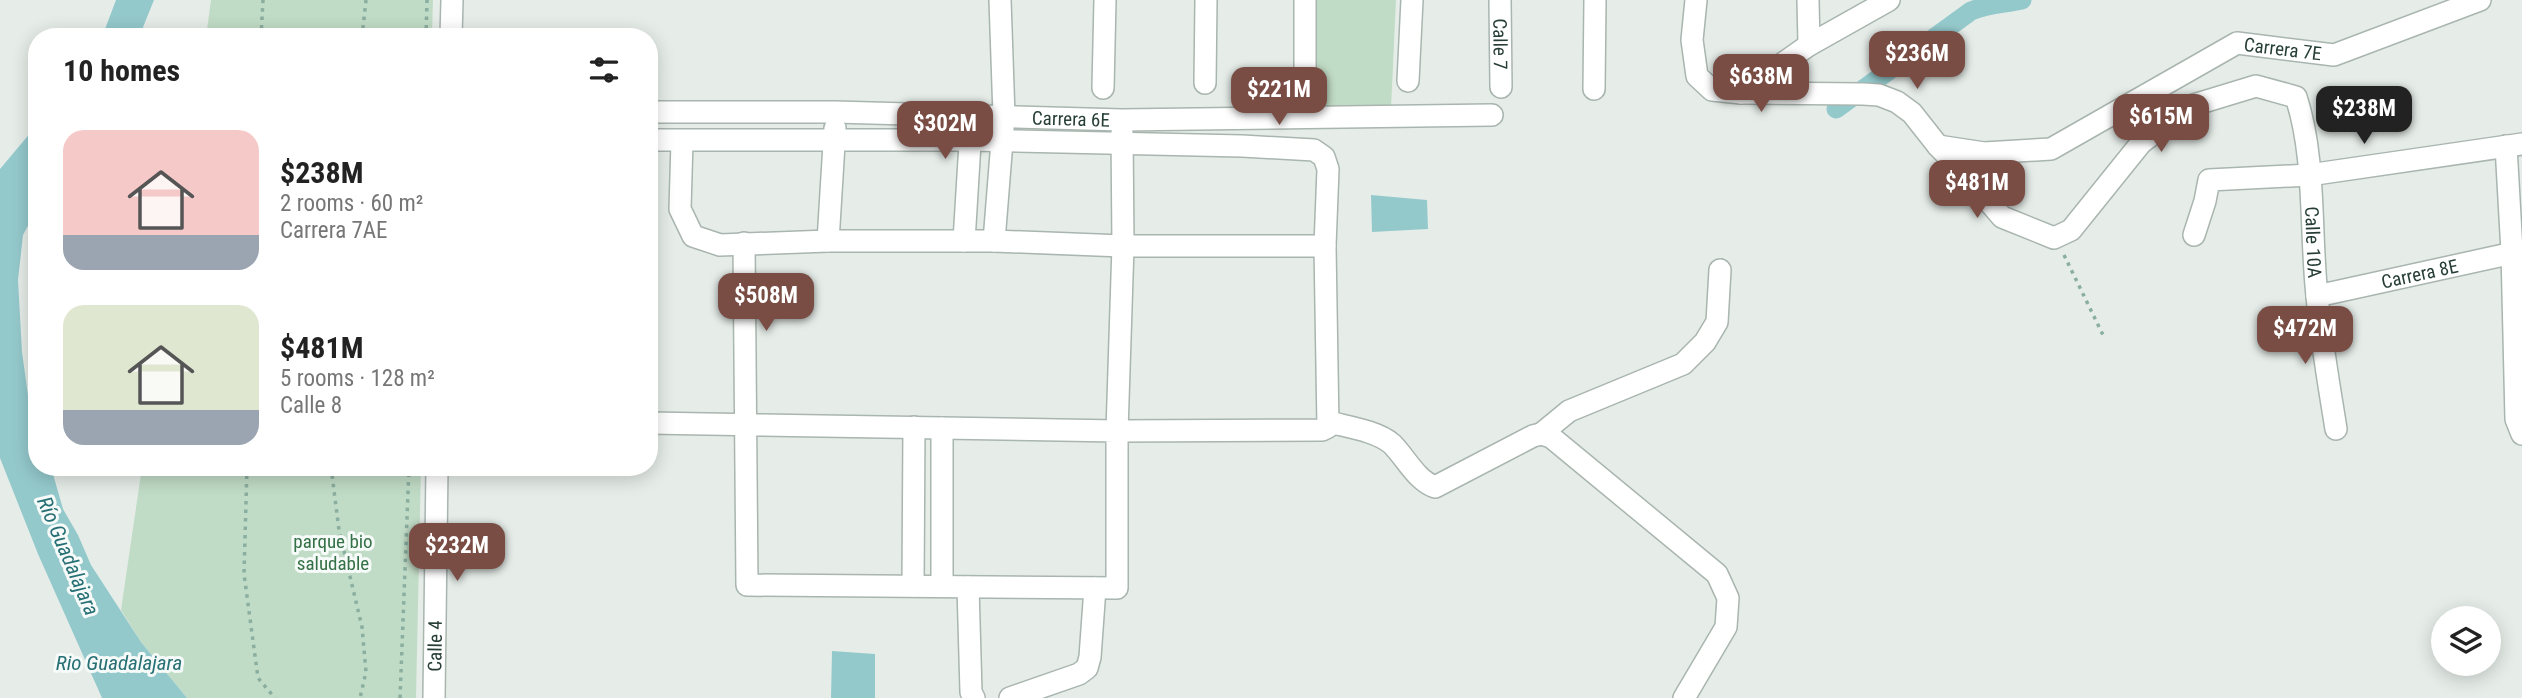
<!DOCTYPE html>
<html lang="en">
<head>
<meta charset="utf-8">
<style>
	:root { --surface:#fff; --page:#f6f6f6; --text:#222; --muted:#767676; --accent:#794c44 }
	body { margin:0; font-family:"Roboto Condensed",sans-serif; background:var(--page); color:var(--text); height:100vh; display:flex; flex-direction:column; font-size:26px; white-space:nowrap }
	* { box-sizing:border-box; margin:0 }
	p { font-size:23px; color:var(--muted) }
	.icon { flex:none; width:38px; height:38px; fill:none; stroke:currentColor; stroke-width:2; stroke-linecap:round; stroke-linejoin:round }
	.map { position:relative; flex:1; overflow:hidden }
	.drawer { position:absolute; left:28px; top:28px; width:630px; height:448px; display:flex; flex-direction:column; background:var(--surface); border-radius:28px; box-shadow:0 4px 18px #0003 }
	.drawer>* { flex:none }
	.fabs { position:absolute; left:2431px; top:606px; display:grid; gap:14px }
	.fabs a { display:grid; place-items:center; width:70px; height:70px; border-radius:50%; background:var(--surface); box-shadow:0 4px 18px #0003; font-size:35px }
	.price { position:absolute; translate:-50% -60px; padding:0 16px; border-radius:14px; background:var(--accent); color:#fff; font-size:23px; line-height:46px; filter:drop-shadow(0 2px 4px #0008) }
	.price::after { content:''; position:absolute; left:50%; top:42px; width:21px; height:16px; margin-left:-10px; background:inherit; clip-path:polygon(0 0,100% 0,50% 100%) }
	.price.selected { background:#222; color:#fff }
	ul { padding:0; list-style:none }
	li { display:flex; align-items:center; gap:21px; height:175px; padding:0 35px }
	li span { display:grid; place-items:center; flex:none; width:196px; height:140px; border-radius:21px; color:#555 }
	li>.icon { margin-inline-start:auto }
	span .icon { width:84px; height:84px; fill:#fffc; stroke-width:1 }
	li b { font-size:30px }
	h2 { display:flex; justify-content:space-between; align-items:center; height:84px; padding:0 35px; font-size:30px }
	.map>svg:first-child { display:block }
</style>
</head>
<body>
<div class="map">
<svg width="2522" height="698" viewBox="0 0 2522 698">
	<rect width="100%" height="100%" fill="#e6ede9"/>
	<!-- green -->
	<path fill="#c1dcc6" d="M211 0H433L432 37H206Z
		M1314 0H1396L1391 109 1312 110Z
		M142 467H421L416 698H187L141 642 121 610Z"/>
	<!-- water -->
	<path fill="#94c9cc" d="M116 0H154L139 37H102Z
		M37 125V209L23 235 18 280 22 352 29 403 37 426V467H51L63 509 78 535 91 565 141 642 187 698H102L38 554 0 458V169Z
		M1371 195 1427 200 1428 229 1372 232Z
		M832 651 875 654V698H831Z"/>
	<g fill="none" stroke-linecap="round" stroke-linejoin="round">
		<!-- canal -->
		<path stroke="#94c9cc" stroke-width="19" d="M1836 109 1971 11C1989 4 2004 4 2022 0"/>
		<defs>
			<g id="minor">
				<path d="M1305 0V85"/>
				<path id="s1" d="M1500 0 1501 87"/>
				<path id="s2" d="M1696 0 1692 40 1697 76 1712 90 1741 93 1863 94 1879 95 1897 102 1912 113 1938 146 1965 174 2002 217 2054 238 2071 230 2141 143 2187 107 2256 86 2296 97C2316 157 2310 233 2317 296 2321 340 2329 385 2336 429"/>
				<path d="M1808 0 1809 45"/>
				<path d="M451 37 452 0"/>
				<path d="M1408 81 1412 0"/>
				<path d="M1205 83 1206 0"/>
				<path d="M1103 88 1105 0"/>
				<path d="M1594 89 1595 0"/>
				<path d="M1741 93 1809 45 1889 0"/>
				<path id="s3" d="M649 112H835L1122 120 1492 115"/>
				<path d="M1122 132 1123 246 1117 431 1322 430 1328 427 1325 246"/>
				<path d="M649 140H972L1242 146 1314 150 1324 157 1328 169 1325 246H1123L994 241H828L720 245 693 236 680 209 682 141"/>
				<path id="s4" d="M1938 146 1984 153 2051 149 2237 43 2334 55 2480 0"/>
				<path d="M2506 146 2512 252 2516 419 2522 434"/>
				<path d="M2194 235 2205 201 2209 180 2309 175 2522 144"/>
				<path d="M828 241 835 128"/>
				<path d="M964 241 971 127"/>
				<path d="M994 241 1004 116 1000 0"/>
				<path id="s5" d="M2317 296 2522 251"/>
				<path d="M1329 422C1348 427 1377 431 1392 444 1406 458 1416 480 1435 487L1533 436 1541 434 1551 437 1717 574 1728 598 1726 627 1684 698"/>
				<path d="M649 423 1117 431V588L747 585 744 243"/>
				<path d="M942 428V586"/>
				<path d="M1541 434 1569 411 1683 364 1705 342 1717 322 1720 270"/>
				<path d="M913 586 914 427"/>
				<path d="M968 587 971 692 974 698"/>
				<path id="s6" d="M434 698 437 467"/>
				<path d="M1010 698 1079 674 1087 668 1090 657 1095 588"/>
			</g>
		</defs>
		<!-- minor casing -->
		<use href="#minor" stroke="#a9b5af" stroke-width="24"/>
		<!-- path -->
		<path stroke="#8aae9f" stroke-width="3.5" stroke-dasharray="3.5 5" stroke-linecap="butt" d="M261 37 263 0
			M362 37 366 0
			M426 37 427 0
			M2064 255 2103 335
			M247 467 244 574 258 678 275 698
			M331 467 339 530 362 627 366 672 360 698
			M400 698 409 467"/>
		<!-- minor -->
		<use href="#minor" stroke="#fff" stroke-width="21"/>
	</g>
	<g text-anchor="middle" stroke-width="6" stroke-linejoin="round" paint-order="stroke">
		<!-- street labels -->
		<g font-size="19" fill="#263e35" stroke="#f6faf8">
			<text dy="7" stroke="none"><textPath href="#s1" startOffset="44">Calle 7</textPath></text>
			<text dy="7" stroke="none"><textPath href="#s4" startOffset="374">Carrera 7E</textPath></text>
			<text dy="7" stroke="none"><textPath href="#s3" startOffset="422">Carrera 6E</textPath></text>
			<text dy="7" stroke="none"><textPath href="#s2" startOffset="945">Calle 10A</textPath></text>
			<text dy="7" stroke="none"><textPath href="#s5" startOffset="105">Carrera 8E</textPath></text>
			<text dy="7" stroke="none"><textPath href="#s6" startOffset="52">Calle 4</textPath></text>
		</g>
		<!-- park labels -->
		<g font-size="19" fill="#347146" stroke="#f6faf8">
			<text x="333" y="548">parque bio<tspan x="333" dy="22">saludable</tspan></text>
		</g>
		<!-- water labels -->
		<g font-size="21" font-style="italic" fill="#266f74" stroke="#f6faf8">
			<text transform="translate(68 556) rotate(67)" y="7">Río Guadalajara</text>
			<text x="119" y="670">Rio Guadalajara</text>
		</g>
	</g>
</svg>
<div class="fabs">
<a><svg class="icon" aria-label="layers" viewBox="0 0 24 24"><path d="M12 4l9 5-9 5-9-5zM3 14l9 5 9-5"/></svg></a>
</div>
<b class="price" style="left:1917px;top:91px">$236M</b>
<b class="price" style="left:1761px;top:114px">$638M</b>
<b class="price" style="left:1279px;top:127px">$221M</b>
<b class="price selected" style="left:2364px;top:146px">$238M</b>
<b class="price" style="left:2161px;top:154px">$615M</b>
<b class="price" style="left:945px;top:161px">$302M</b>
<b class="price" style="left:1977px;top:220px">$481M</b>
<b class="price" style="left:766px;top:333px">$508M</b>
<b class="price" style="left:2305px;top:366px">$472M</b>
<b class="price" style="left:457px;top:583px">$232M</b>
<section class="drawer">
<h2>10 homes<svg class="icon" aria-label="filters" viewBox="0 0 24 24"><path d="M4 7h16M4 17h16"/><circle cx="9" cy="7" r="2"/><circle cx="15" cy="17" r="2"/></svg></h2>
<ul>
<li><span style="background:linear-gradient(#f6c9c9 75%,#9aa5b1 0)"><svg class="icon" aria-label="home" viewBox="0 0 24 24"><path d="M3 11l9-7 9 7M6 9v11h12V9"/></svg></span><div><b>$238M</b><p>2 rooms · 60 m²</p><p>Carrera 7AE</p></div></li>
<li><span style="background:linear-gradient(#dfe7d0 75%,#9aa5b1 0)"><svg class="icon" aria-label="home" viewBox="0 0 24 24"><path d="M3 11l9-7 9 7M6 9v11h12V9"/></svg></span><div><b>$481M</b><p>5 rooms · 128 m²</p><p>Calle 8</p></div></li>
</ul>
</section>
</div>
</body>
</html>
